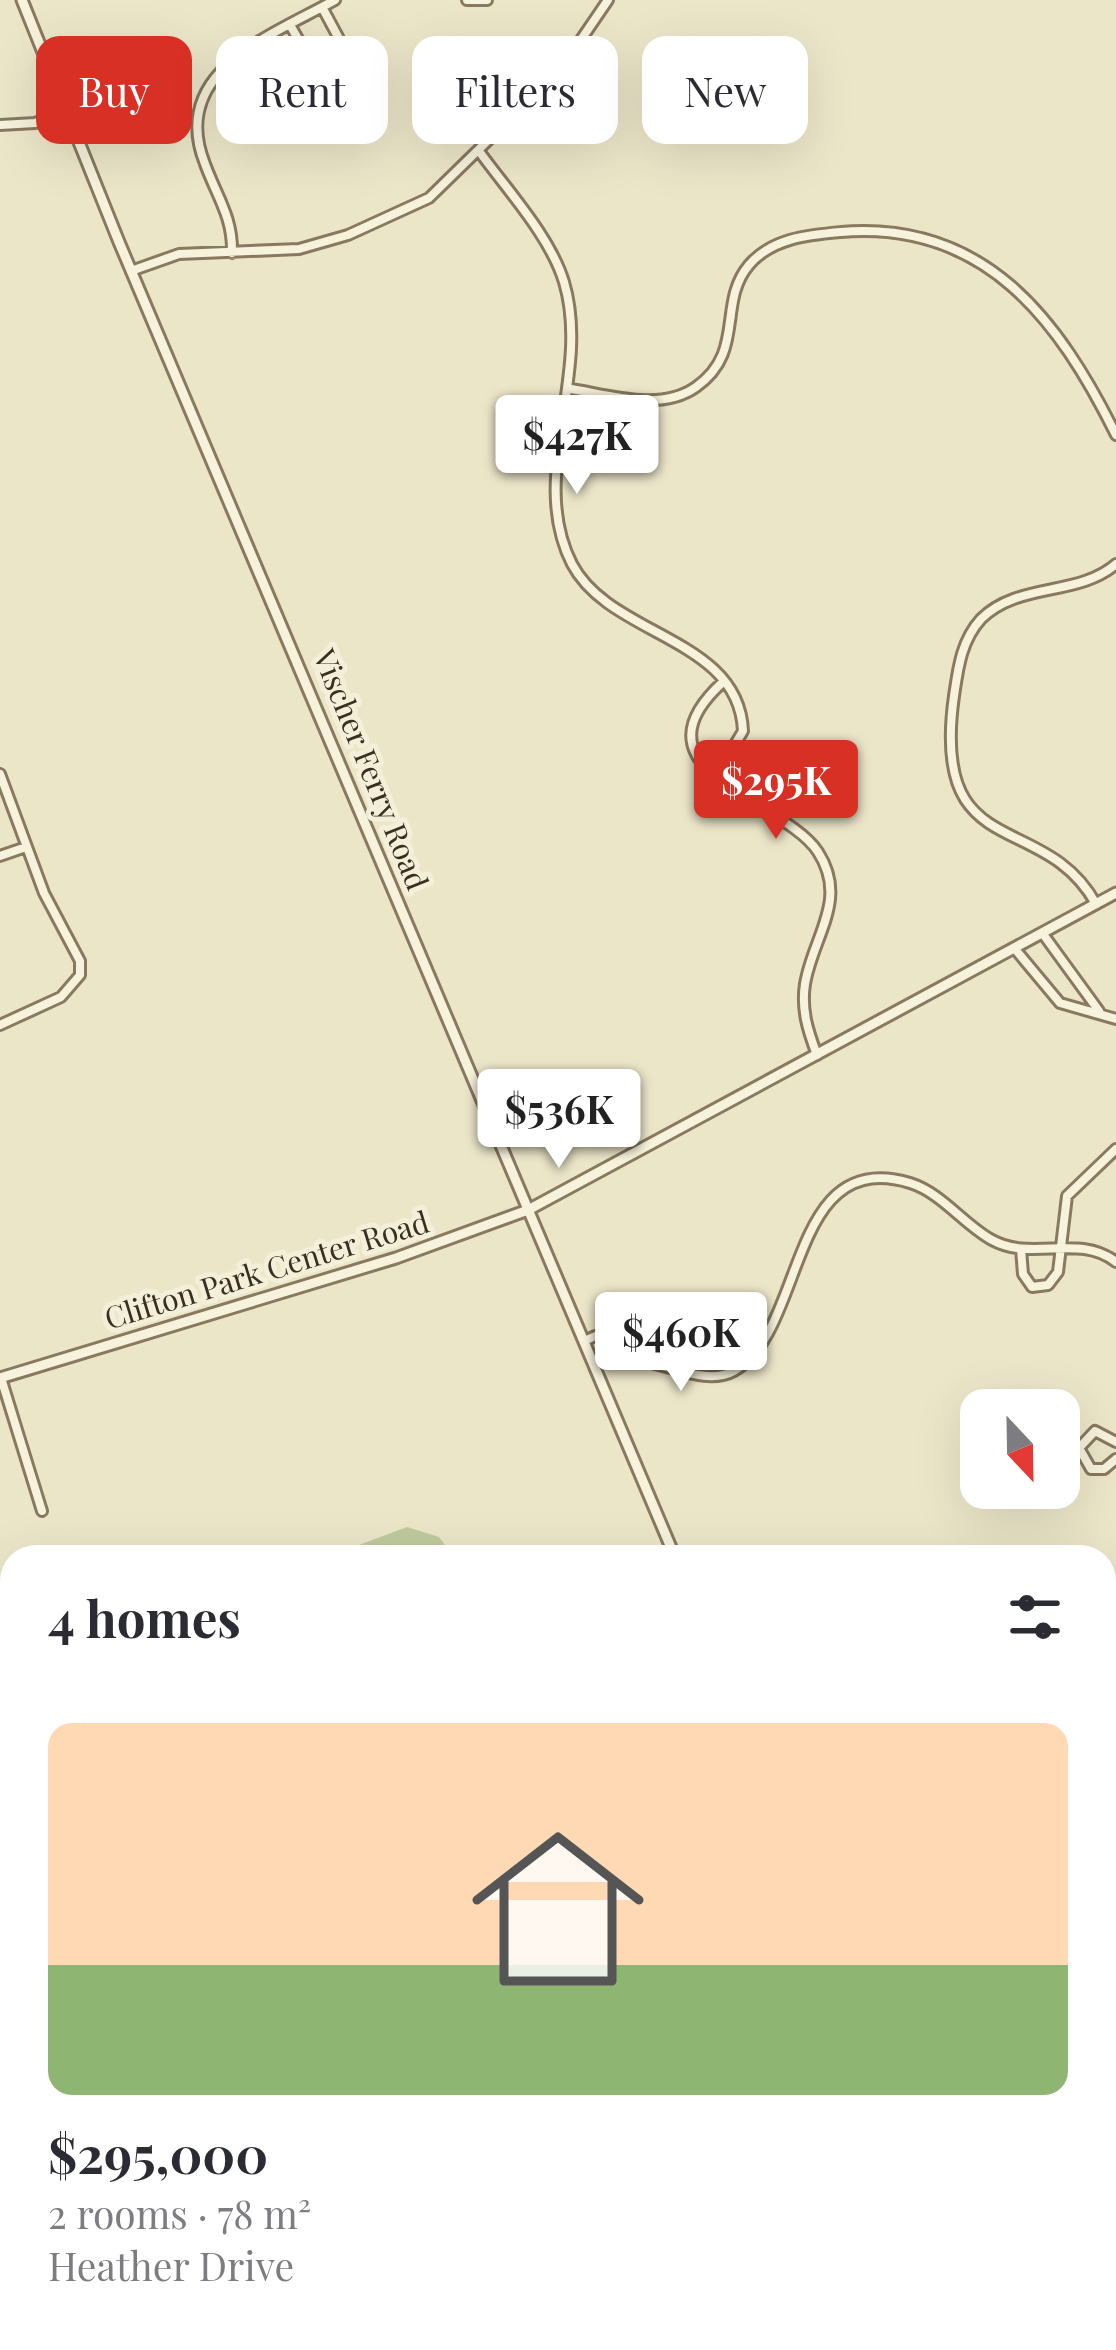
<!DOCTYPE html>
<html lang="en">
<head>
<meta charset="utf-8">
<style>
	:root { --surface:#fff; --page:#f7f7f7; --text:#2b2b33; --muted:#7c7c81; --line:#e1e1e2; --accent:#d93025 }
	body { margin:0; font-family:"Playfair Display",serif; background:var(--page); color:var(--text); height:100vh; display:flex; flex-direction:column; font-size:45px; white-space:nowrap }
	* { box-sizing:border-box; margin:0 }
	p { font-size:39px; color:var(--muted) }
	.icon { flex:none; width:66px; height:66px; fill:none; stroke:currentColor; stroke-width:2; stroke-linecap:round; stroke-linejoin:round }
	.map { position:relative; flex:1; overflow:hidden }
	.panel { position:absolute; left:0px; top:1545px; width:1116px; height:807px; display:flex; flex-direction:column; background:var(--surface); border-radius:36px 36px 0 0; box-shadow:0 12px 48px #0002 }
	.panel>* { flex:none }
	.banner { position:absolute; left:36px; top:36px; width:1044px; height:108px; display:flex; gap:24px }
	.needle { width:78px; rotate:158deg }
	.buttons { position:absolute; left:960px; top:1389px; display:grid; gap:24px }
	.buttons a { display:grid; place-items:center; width:120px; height:120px; border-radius:24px; background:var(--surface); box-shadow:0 12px 48px #0002; font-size:60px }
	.price { position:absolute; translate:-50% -102px; padding:0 27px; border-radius:12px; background:#fff; color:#222; font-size:39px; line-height:78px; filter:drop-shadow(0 3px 6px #0008) }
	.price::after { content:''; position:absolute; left:50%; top:72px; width:36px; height:27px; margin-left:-18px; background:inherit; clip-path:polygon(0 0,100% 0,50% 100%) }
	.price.active { background:var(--accent); color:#fff }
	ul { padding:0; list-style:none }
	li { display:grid; align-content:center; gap:24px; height:636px; padding:0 48px }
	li+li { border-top:3px solid var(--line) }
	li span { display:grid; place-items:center; height:372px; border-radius:24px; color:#555 }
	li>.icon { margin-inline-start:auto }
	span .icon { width:216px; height:216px; fill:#fffc; stroke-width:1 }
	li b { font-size:51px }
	h2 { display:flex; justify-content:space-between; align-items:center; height:144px; padding:0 48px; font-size:51px }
	.tag { padding:0 42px; border-radius:24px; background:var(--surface); box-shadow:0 12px 48px #0002; font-size:42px; line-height:108px }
	.tag.active { background:var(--accent); color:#fff }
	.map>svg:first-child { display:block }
</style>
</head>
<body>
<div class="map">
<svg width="1116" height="2350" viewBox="0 0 1116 2350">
	<rect width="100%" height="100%" fill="#ece6c9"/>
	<!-- green -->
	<path fill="#c0ca9e" d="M407 1527 439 1537 454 1557H327Z
		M12 1606V2119L0 2125V1612Z
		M479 2340H610L590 2350H483Z"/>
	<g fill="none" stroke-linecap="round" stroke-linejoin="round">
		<!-- stream -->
		<path stroke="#708f8b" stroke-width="3" d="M1104 2313 1116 2296
			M1070 2350 1071 2340"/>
		<defs>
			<path id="minor" d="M467 0H487
				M290 25 340 111 363 117 369 110 365 87 322 7
				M0 125 35 123 65 111
				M479 151C507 190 550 236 564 282 592 376 527 476 572 564 610 637 739 637 743 731L715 778
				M232 253C233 217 217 197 205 164 168 71 271 36 335 0
				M131 271 179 254 299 249 348 235 429 198 561 69 608 0
				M571 389C609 395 661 412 696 387 746 352 717 303 749 265 772 238 808 235 841 232 985 220 1059 320 1116 435
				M724 681C623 772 784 799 818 852 849 900 813 936 805 984 801 1010 808 1031 817 1055
				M0 774 44 893 80 961V975L61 997 0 1025
				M0 856 26 847
				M1096 904C1043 808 930 866 954 696 958 669 961 641 981 619 1018 582 1078 597 1116 564
				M1043 934 1099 1011
				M1015 949 1060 1003 1116 1019
				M1021 1249 1023 1274 1032 1287 1048 1285 1058 1272 1067 1196 1116 1149
				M584 1341C656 1306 680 1369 748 1361
				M593 1361C646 1346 697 1391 734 1371 807 1330 787 1146 910 1183 942 1193 963 1224 992 1240 1032 1262 1079 1233 1116 1262
				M1 1378 42 1511
				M1116 1442 1095 1431 1079 1448 1091 1469H1104L1116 1459
				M1104 1716 1116 1706
				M1104 1987 1116 1991
				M0 2247 12 2241
				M0 2308 12 2335
				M14 2340 19 2350
				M193 2340 197 2350
				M374 2340 378 2350
				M825 2350 846 2340"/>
			<path id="tertiary" d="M22 0 119 242 675 1557
				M0 1378 396 1258 528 1210 1116 893
				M1005 2340 1009 2350"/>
		</defs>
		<!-- minor casing -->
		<use href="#minor" stroke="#88795f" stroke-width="14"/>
		<!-- tertiary casing -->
		<use href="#tertiary" stroke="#88795f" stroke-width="15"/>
		<!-- minor -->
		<use href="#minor" stroke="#f7f2dc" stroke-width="8"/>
		<!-- tertiary -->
		<use href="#tertiary" stroke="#f7f2dc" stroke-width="9"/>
	</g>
	<g text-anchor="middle" stroke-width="10" stroke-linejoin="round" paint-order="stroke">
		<!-- street labels -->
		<g font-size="30" fill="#393021" stroke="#f4efd9">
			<text transform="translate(370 770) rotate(68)" y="10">Vischer Ferry Road</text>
			<text transform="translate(267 1271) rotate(-17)" y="10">Clifton Park Center Road</text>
		</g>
	</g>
</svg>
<div class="buttons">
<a><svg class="needle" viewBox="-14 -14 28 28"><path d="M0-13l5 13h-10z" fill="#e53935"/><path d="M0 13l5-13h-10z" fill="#7c7c81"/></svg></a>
</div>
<b class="price" style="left:577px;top:497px">$427K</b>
<b class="price active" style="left:776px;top:842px">$295K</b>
<b class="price" style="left:559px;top:1171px">$536K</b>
<b class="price" style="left:681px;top:1394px">$460K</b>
<div class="banner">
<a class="tag active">Buy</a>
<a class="tag">Rent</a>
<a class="tag">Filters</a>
<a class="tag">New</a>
</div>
<section class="panel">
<h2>4 homes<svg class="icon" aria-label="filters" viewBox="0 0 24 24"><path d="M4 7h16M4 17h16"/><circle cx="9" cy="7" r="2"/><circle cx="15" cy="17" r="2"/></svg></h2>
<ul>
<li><span style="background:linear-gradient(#ffd9b3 65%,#8fb573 0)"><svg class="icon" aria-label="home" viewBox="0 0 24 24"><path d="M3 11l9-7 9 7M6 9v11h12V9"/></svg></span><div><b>$295,000</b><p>2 rooms · 78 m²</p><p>Heather Drive</p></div></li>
</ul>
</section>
</div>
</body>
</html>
